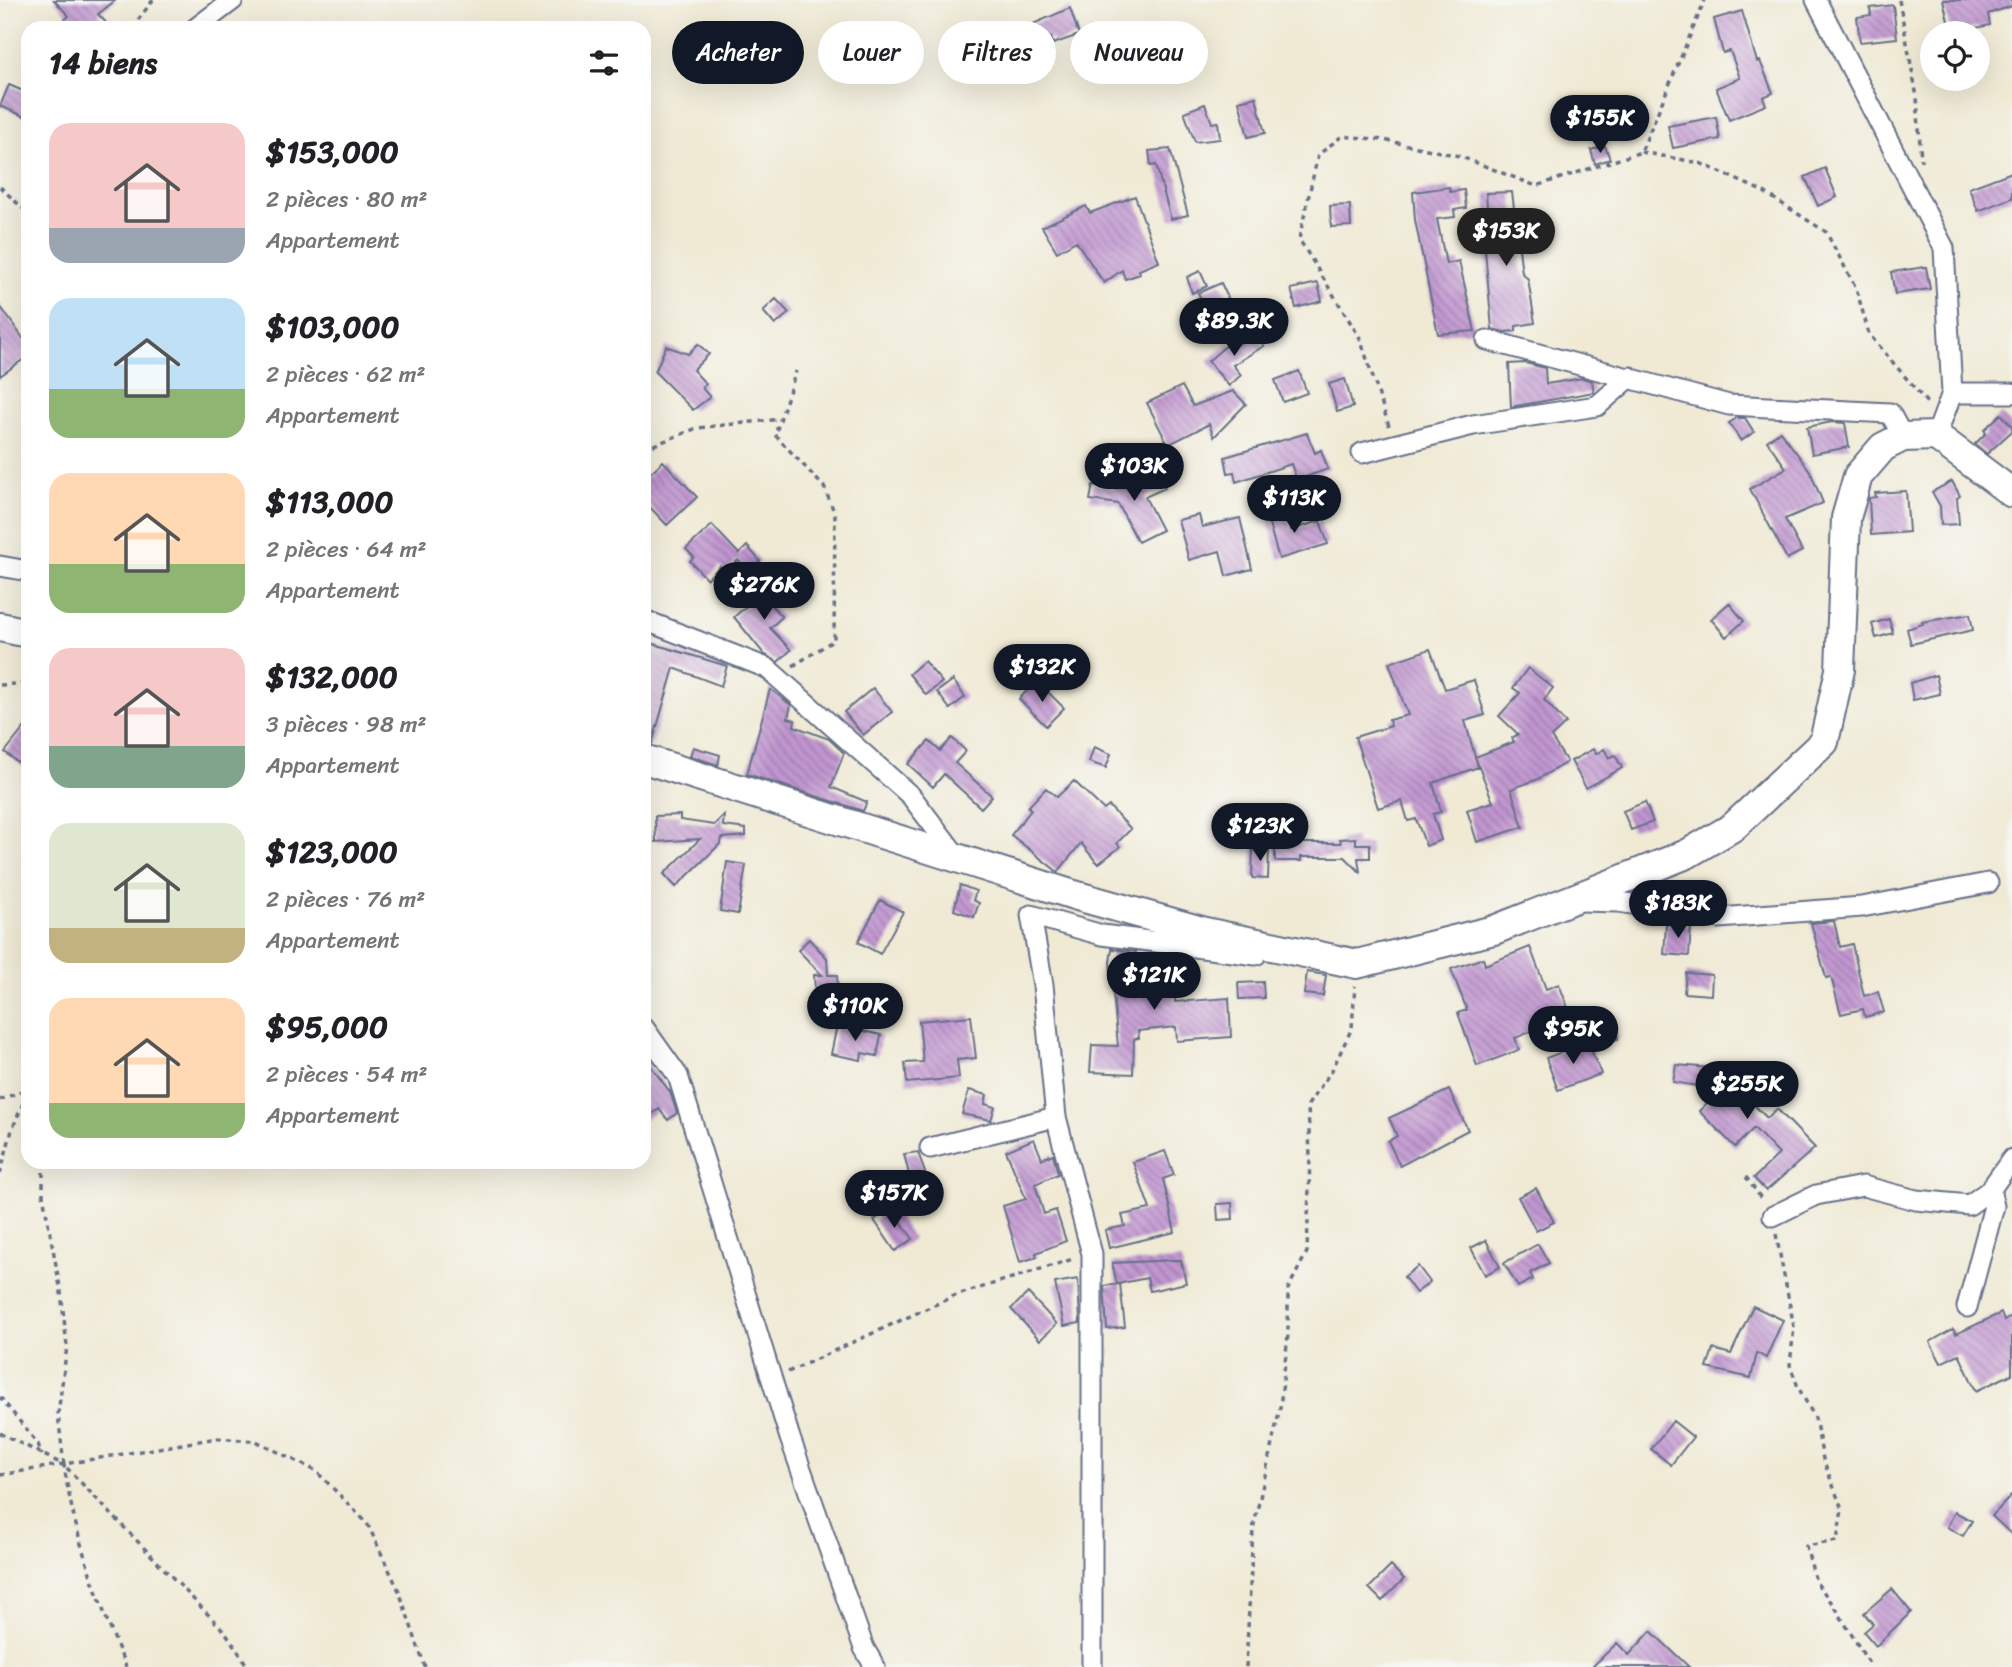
<!DOCTYPE html>
<html lang="fr">
<head>
<meta charset="utf-8">
<style>
	:root { --surface:#fff; --page:#f2f2f2; --text:#202124; --muted:#757577; --accent:#111827 }
	body { margin:0; font-family:Sriracha,sans-serif; background:var(--page); color:var(--text); height:100vh; display:flex; flex-direction:column; font-size:26px; white-space:nowrap }
	* { box-sizing:border-box; margin:0 }
	p { font-size:23px; color:var(--muted) }
	.icon { flex:none; width:38px; height:38px; fill:none; stroke:currentColor; stroke-width:2; stroke-linecap:round; stroke-linejoin:round }
	.map { position:relative; flex:1; overflow:hidden }
	.panel { position:absolute; left:21px; top:21px; width:630px; height:1148px; display:flex; flex-direction:column; background:var(--surface); border-radius:21px; box-shadow:0 7px 28px #0002 }
	.panel>* { flex:none }
	.top-card { position:absolute; left:672px; top:21px; width:665px; height:63px; display:flex; gap:14px }
	.fabs { position:absolute; left:1920px; top:21px; display:grid; gap:14px }
	.fabs a { display:grid; place-items:center; width:70px; height:70px; border-radius:50%; background:var(--surface); box-shadow:0 7px 28px #0002; font-size:35px }
	.price { position:absolute; translate:-50% -60px; padding:0 16px; border-radius:24px; background:var(--accent); color:#fff; font-size:23px; line-height:46px; filter:drop-shadow(0 2px 4px #0008) }
	.price::after { content:''; position:absolute; left:50%; top:42px; width:21px; height:16px; margin-left:-10px; background:inherit; clip-path:polygon(0 0,100% 0,50% 100%) }
	.price.current { background:#222; color:#fff }
	ul { padding:0; list-style:none }
	li { display:flex; align-items:center; gap:21px; height:175px; padding:0 28px }
	li span { display:grid; place-items:center; flex:none; width:196px; height:140px; border-radius:21px; color:#555 }
	li>.icon { margin-inline-start:auto }
	span .icon { width:84px; height:84px; fill:#fffc; stroke-width:1 }
	li b { font-size:30px }
	h2 { display:flex; justify-content:space-between; align-items:center; height:84px; padding:0 28px; font-size:30px }
	.chip { padding:0 24px; border-radius:32px; background:var(--surface); box-shadow:0 7px 28px #0002; font-size:24px; line-height:63px }
	.chip.current { background:var(--accent); color:#fff }
	.map>svg:first-child { display:block }
</style>
</head>
<body>
<div class="map">
<svg width="2012" height="1667" viewBox="0 0 2012 1667">
	<defs>
		<pattern id="building-back-hatch" width="6" height="6" patternUnits="userSpaceOnUse" patternTransform="scale(1.75)"><rect width="6" height="6" fill="#c196d0"/><path d="M-1 5l2 2M0 0l6 6M5-1l2 2" fill="none" stroke="#9c7bac"/></pattern>
	</defs>
	<rect width="100%" height="100%" fill="#f6f6f2"/>
	<filter id="ink" filterUnits="userSpaceOnUse"><feTurbulence type="fractalNoise" baseFrequency=".0143" numOctaves="2"/><feDisplacementMap in="SourceGraphic" scale="14" xChannelSelector="R" yChannelSelector="G"/><feConvolveMatrix kernelMatrix="1 2 1 2 8 2 1 2 1" color-interpolation-filters="sRGB"/></filter>
	<filter id="wash" filterUnits="userSpaceOnUse"><feTurbulence type="fractalNoise" baseFrequency=".00686" numOctaves="4" result="noise"/><feDisplacementMap in="SourceGraphic" scale="28" xChannelSelector="R" yChannelSelector="G"/><feGaussianBlur stdDeviation="1.57" result="paint"/><feColorMatrix in="noise" values="0 0 0 0 0 0 0 0 0 0 0 0 0 0 0 0 0 1.4 0 .05"/><feComposite in="paint" operator="in"/></filter>
	<g filter="url(#wash)">
		<rect width="100%" height="100%" fill="#f0ead5"/>
		<g id="blocks">
			<!-- building -->
			<path fill="url(#building-back-hatch)" d="M54 0H116L98 14 111 28H55L69 16Z
				M1943 0H2012V6L1988 14 1990 25 1951 33Z
				M1893 5 1897 38 1860 42 1857 17 1871 15 1870 8Z
				M1070 8 1079 35 1053 44 1051 38 1011 58 1001 38Z
				M1742 11 1757 62 1760 61 1773 93 1763 97 1766 105 1729 120 1716 88 1740 78 1730 51 1723 53 1714 19Z
				M9 85 28 93V118L0 106Z
				M1256 97 1265 133 1248 137 1239 101Z
				M1205 104 1212 123 1218 122 1220 139 1195 142 1184 112Z
				M1716 117 1720 139 1673 148 1668 126Z
				M1605 146 1610 159 1595 164 1591 150Z
				M1170 149 1188 215 1171 219 1156 165 1151 166 1149 151Z
				M1825 168 1837 197 1818 206 1805 177Z
				M2012 172V198L1978 211 1969 188Z
				M1449 187 1450 192 1464 190 1466 208 1454 210 1455 217 1437 219 1446 264 1459 261 1475 331 1438 334 1415 220 1413 192Z
				M1512 192 1522 273 1528 279 1535 323 1516 326V331L1504 332 1492 329 1485 250 1490 249 1486 193Z
				M1135 196 1159 262 1139 270 1140 274 1125 279 1122 270 1104 283 1076 241 1057 252 1042 227 1086 206 1090 213Z
				M1350 205 1351 226 1331 227 1330 206Z
				M1926 267 1930 289 1895 294 1891 272Z
				M1200 271 1207 286 1192 293 1187 277Z
				M1221 283 1231 304 1209 315 1198 293Z
				M1318 283 1322 301 1296 308 1291 289Z
				M776 299 789 313 775 325 763 311Z
				M0 306 28 345V356L0 376Z
				M1256 333 1264 346 1233 365 1241 375 1229 386 1208 361 1229 343 1233 347Z
				M698 344 709 354 693 370 706 384 702 388 710 397 693 410 655 372 666 346 688 354Z
				M1525 363 1545 368 1546 384 1583 378 1592 381 1594 392 1511 407 1509 364Z
				M1299 371 1307 393 1283 402 1275 380Z
				M1345 379 1353 407 1337 412 1329 384Z
				M1182 386 1193 406 1233 391 1246 404 1214 437 1209 424 1168 445 1147 403Z
				M2001 414 2012 426V431L1987 454 1975 444 1986 433 1984 430Z
				M1737 418H1745L1754 432 1741 441 1729 423Z
				M1832 422 1845 423 1849 447 1812 454 1807 427Z
				M1780 431 1810 471 1823 503 1785 519 1802 551 1787 559 1750 489 1786 468 1767 441Z
				M1307 433 1315 453 1321 450 1328 469 1297 480 1291 464 1236 482 1234 472 1228 473 1225 457Z
				M663 461 697 497 667 525 644 501V479Z
				M1157 470 1165 488 1145 497 1162 530 1138 542 1118 504 1090 500 1093 485 1116 489Z
				M1952 481 1960 496 1957 498 1959 524 1941 525 1940 506 1932 492Z
				M1906 491 1909 532 1871 535 1869 498 1876 497 1875 493Z
				M1286 509 1291 530 1320 521 1328 544 1279 559 1266 514Z
				M1199 515 1202 527 1240 518 1252 569 1226 576 1220 551 1189 560 1178 520Z
				M712 525 739 554 747 546 760 561 750 571 738 560 726 571 720 566 707 579 690 561 694 557 686 549Z
				M776 580 786 590 771 605 782 617 770 628 791 650 778 662 764 654 734 617Z
				M1729 603 1744 621 1726 637 1711 619Z
				M1970 614 1973 630 1911 644 1907 629 1923 624 1922 622Z
				M1889 619 1893 633 1876 638 1872 624Z
				M644 641 727 666 721 686 674 668 652 744 644 743Z
				M1430 649 1445 689 1474 680 1485 715 1465 721 1478 767 1433 783 1441 812 1433 814 1441 840 1426 846 1416 819 1408 821 1402 801 1378 808 1355 737 1391 726 1389 720 1408 715 1389 663Z
				M924 661 942 682 926 695 909 674Z
				M1528 668 1553 688 1544 700 1566 723 1551 737 1567 762 1536 780 1511 789 1523 827 1477 842 1467 810 1493 802 1475 757 1514 742 1512 738 1518 734 1499 716 1520 693 1513 688Z
				M1936 675 1940 694 1913 700 1910 683Z
				M953 680 965 697 950 709 937 692Z
				M1037 681 1064 708 1046 726 1019 699Z
				M873 688 892 712 863 735 844 712Z
				M770 689 791 705 788 718 795 720 794 726 829 739 844 753 831 787 867 802 863 811 747 774Z
				M28 723V771L5 752Z
				M952 738 966 751 955 763 992 796 981 808 944 774 933 787 908 764 929 741 940 751Z
				M693 747 720 755 718 765 690 756Z
				M1094 747 1111 754 1106 768 1089 762Z
				M1593 749 1596 754 1604 749 1609 758 1615 755 1622 768 1586 788 1571 761Z
				M1074 781 1104 810 1109 806 1131 829 1117 843 1120 847 1098 864 1081 843 1058 872 1011 835 1031 810 1028 807 1046 788 1057 797Z
				M1645 802 1653 822 1631 830 1623 811Z
				M680 815V820L714 825 724 815 723 826 746 829V836L722 838 721 843 676 887 664 874 700 839 656 842 655 816Z
				M1356 838V844H1370V858H1358L1360 872 1345 857H1301V861H1275V843H1341L1340 839Z
				M1253 847 1269 848 1268 879 1252 878Z
				M727 862 746 865 738 914 720 911Z
				M960 885 976 891 973 900 979 903 974 917 954 910Z
				M880 900 903 912 880 954 858 942Z
				M1834 921 1840 947 1852 944 1864 996 1878 992 1884 1012 1865 1017 1863 1009 1841 1014 1831 977 1826 978 1811 923Z
				M1666 924 1691 926 1689 956 1664 954Z
				M809 939 827 958 828 975H837L838 990 815 991 814 975H822L798 950Z
				M1530 947 1546 989 1559 984 1571 1016 1515 1038 1519 1050 1477 1066 1458 1013 1467 1010 1451 969 1483 958 1485 965Z
				M1112 949 1136 952 1134 965 1176 967 1175 1002 1229 998 1231 1037 1177 1041 1176 1027 1138 1031 1139 1038 1134 1039 1133 1074 1090 1072 1092 1045 1118 1046 1110 962Z
				M1307 972 1326 975 1323 996 1304 994Z
				M1686 973 1712 975 1711 995 1684 993Z
				M1263 982 1264 998 1239 999 1238 983Z
				M971 1016 976 1058 957 1060 959 1078 907 1083 905 1063 923 1062 919 1021Z
				M1614 1021 1618 1039 1603 1042 1599 1024Z
				M837 1025 881 1035 877 1056 862 1053 861 1060 831 1054Z
				M1588 1042 1601 1074 1558 1090 1546 1058Z
				M644 1057 670 1092 677 1113 668 1120 659 1109 644 1120Z
				M1676 1065 1724 1069V1074L1767 1118 1777 1109 1815 1148 1766 1191 1754 1178 1779 1154 1754 1128 1735 1147 1699 1111 1720 1090 1673 1082Z
				M969 1090 987 1095 985 1104 995 1107 991 1120 962 1114Z
				M1449 1090 1468 1130 1400 1166 1388 1141 1397 1136 1389 1118Z
				M1034 1139 1042 1159 1053 1154 1058 1174 1035 1184 1044 1214 1056 1210 1066 1241 1036 1253 1037 1257 1020 1262 1003 1206 1026 1199 1006 1151Z
				M1165 1151 1174 1175 1163 1179 1175 1232 1109 1248 1105 1230 1125 1226 1122 1215 1150 1209 1133 1162Z
				M918 1152 932 1194 915 1199 904 1154Z
				M1536 1188 1554 1222 1536 1231 1518 1197Z
				M1232 1203 1233 1219 1218 1220 1217 1204Z
				M888 1211H894L913 1239 895 1251 874 1220Z
				M1486 1240 1500 1267 1485 1275 1471 1248Z
				M1538 1244 1549 1263 1530 1273 1533 1279 1518 1287 1504 1263Z
				M1175 1260H1181L1186 1283 1150 1291 1147 1278 1117 1284 1112 1263Z
				M1418 1266 1430 1282 1416 1293 1404 1277Z
				M1078 1279 1080 1323 1064 1326 1055 1283Z
				M1120 1284 1125 1327 1107 1329 1104 1286Z
				M1028 1293 1057 1324 1040 1340 1011 1309Z
				M1753 1306 1783 1320 1766 1358 1757 1353 1751 1378 1707 1368 1713 1349 1731 1354Z
				M2001 1313 2004 1321 2012 1316V1374L1976 1391 1959 1354 1941 1363 1930 1342 1953 1329 1956 1334Z
				M1673 1421 1693 1437 1671 1465 1651 1449Z
				M2012 1495V1535L1992 1516Z
				M1955 1512 1972 1521 1963 1536 1947 1527Z
				M1391 1566 1404 1579 1382 1601 1369 1588Z
				M1892 1589 1911 1612 1876 1646 1864 1632 1873 1624 1864 1613Z
				M1651 1631 1689 1667H1592L1617 1643 1629 1655Z"/>
		</g>
	</g>
	<g filter="url(#ink)">
		<use href="#blocks" fill-opacity="0" stroke="#667088" stroke-width="2"/>
		<g fill="none" stroke-linecap="round" stroke-linejoin="round">
			<defs>
				<path id="street" d="M1816 0 1944 248 1952 393 1936 436
					M196 28 233 0
					M1487 340 1729 405 1890 413 1903 437
					M1952 393H2012
					M1362 453 1473 425 1597 406 1630 377
					M0 566 28 571
					M644 620 767 668 911 796 958 858
					M1580 901 1619 902 1719 918 1862 907 1988 883
					M644 1028 678 1076 790 1438 864 1648 875 1667
					M930 1148 1056 1117
					M1773 1216 1816 1195 1863 1186 1916 1200 1969 1205 1990 1190
					M1967 1307 1994 1206 1990 1190 2012 1159
					M1092 1667V1254L1056 1117 1043 985 1031 915 1102 935 1256 955"/>
				<path id="secondary" d="M0 627 28 633
					M644 759 1074 895 1205 932 1357 964 1494 930 1687 854 1733 827 1824 742 1840 670 1846 518 1858 476 1883 447 1903 437 1936 436 2012 493"/>
			</defs>
			<!-- street casing -->
			<use href="#street" stroke="#667088" stroke-width="23"/>
			<!-- secondary casing -->
			<use href="#secondary" stroke="#667088" stroke-width="32"/>
			<!-- path -->
			<path stroke="#667088" stroke-width="3.5" stroke-dasharray="5 5" stroke-linecap="butt" d="M1899 0 1917 97 1921 161
				M132 28 153 0
				M1641 152 1700 163 1764 192 1826 232 1856 288 1869 334 1928 404
				M0 187 28 213
				M1389 426 1360 338 1299 239 1318 155 1342 136 1384 140 1459 156 1536 186 1641 152 1705 0
				M644 449 697 428 781 419
				M793 666 834 640 835 514 824 487 775 435 796 371
				M0 685 28 683
				M0 1100 27 1089
				M43 1162V1195L61 1292 67 1346 58 1414 64 1465 226 1633 248 1667
				M0 1174 12 1130 28 1091
				M1746 1177 1763 1201
				M1776 1234 1794 1327 1790 1365 1798 1387 1815 1418 1823 1459 1842 1509 1837 1541 1806 1546 1816 1582 1835 1607 1871 1667
				M788 1372 954 1296 1073 1259
				M0 1397 38 1444 42 1455
				M0 1433 64 1465C74 1536 98 1600 126 1667
				M0 1475 217 1438 256 1441 316 1471 367 1523 399 1591 425 1667
				M1246 1667 1253 1529 1280 1408 1288 1335V1289L1307 1252 1310 1157 1308 1105 1332 1070 1352 1028 1355 986"/>
			<!-- street -->
			<use href="#street" stroke="#fff" stroke-width="19"/>
			<!-- secondary -->
			<use href="#secondary" stroke="#fff" stroke-width="28"/>
		</g>
	</g>
</svg>
<div class="fabs">
<a><svg class="icon" aria-label="locate" viewBox="0 0 24 24"><circle cx="12" cy="12" r="6"/><path d="M12 2v4M12 18v4M2 12h4M18 12h4"/></svg></a>
</div>
<b class="price" style="left:1600px;top:155px">$155K</b>
<b class="price current" style="left:1506px;top:268px">$153K</b>
<b class="price" style="left:1234px;top:358px">$89.3K</b>
<b class="price" style="left:1134px;top:503px">$103K</b>
<b class="price" style="left:1294px;top:535px">$113K</b>
<b class="price" style="left:764px;top:622px">$276K</b>
<b class="price" style="left:1042px;top:704px">$132K</b>
<b class="price" style="left:1260px;top:863px">$123K</b>
<b class="price" style="left:1678px;top:940px">$183K</b>
<b class="price" style="left:1154px;top:1012px">$121K</b>
<b class="price" style="left:855px;top:1043px">$110K</b>
<b class="price" style="left:1573px;top:1066px">$95K</b>
<b class="price" style="left:1747px;top:1121px">$255K</b>
<b class="price" style="left:894px;top:1230px">$157K</b>
<div class="top-card">
<a class="chip current">Acheter</a>
<a class="chip">Louer</a>
<a class="chip">Filtres</a>
<a class="chip">Nouveau</a>
</div>
<section class="panel">
<h2>14 biens<svg class="icon" aria-label="filters" viewBox="0 0 24 24"><path d="M4 7h16M4 17h16"/><circle cx="9" cy="7" r="2"/><circle cx="15" cy="17" r="2"/></svg></h2>
<ul>
<li><span style="background:linear-gradient(#f6c9c9 75%,#9aa5b1 0)"><svg class="icon" aria-label="home" viewBox="0 0 24 24"><path d="M3 11l9-7 9 7M6 9v11h12V9"/></svg></span><div><b>$153,000</b><p>2 pièces · 80 m²</p><p>Appartement</p></div></li>
<li><span style="background:linear-gradient(#bfe0f5 65%,#8fb573 0)"><svg class="icon" aria-label="home" viewBox="0 0 24 24"><path d="M3 11l9-7 9 7M6 9v11h12V9"/></svg></span><div><b>$103,000</b><p>2 pièces · 62 m²</p><p>Appartement</p></div></li>
<li><span style="background:linear-gradient(#ffd9b3 65%,#8fb573 0)"><svg class="icon" aria-label="home" viewBox="0 0 24 24"><path d="M3 11l9-7 9 7M6 9v11h12V9"/></svg></span><div><b>$113,000</b><p>2 pièces · 64 m²</p><p>Appartement</p></div></li>
<li><span style="background:linear-gradient(#f6c9c9 70%,#7fa58c 0)"><svg class="icon" aria-label="home" viewBox="0 0 24 24"><path d="M3 11l9-7 9 7M6 9v11h12V9"/></svg></span><div><b>$132,000</b><p>3 pièces · 98 m²</p><p>Appartement</p></div></li>
<li><span style="background:linear-gradient(#dfe7d0 75%,#c2b280 0)"><svg class="icon" aria-label="home" viewBox="0 0 24 24"><path d="M3 11l9-7 9 7M6 9v11h12V9"/></svg></span><div><b>$123,000</b><p>2 pièces · 76 m²</p><p>Appartement</p></div></li>
<li><span style="background:linear-gradient(#ffd9b3 75%,#8fb573 0)"><svg class="icon" aria-label="home" viewBox="0 0 24 24"><path d="M3 11l9-7 9 7M6 9v11h12V9"/></svg></span><div><b>$95,000</b><p>2 pièces · 54 m²</p><p>Appartement</p></div></li>
</ul>
</section>
</div>
</body>
</html>
